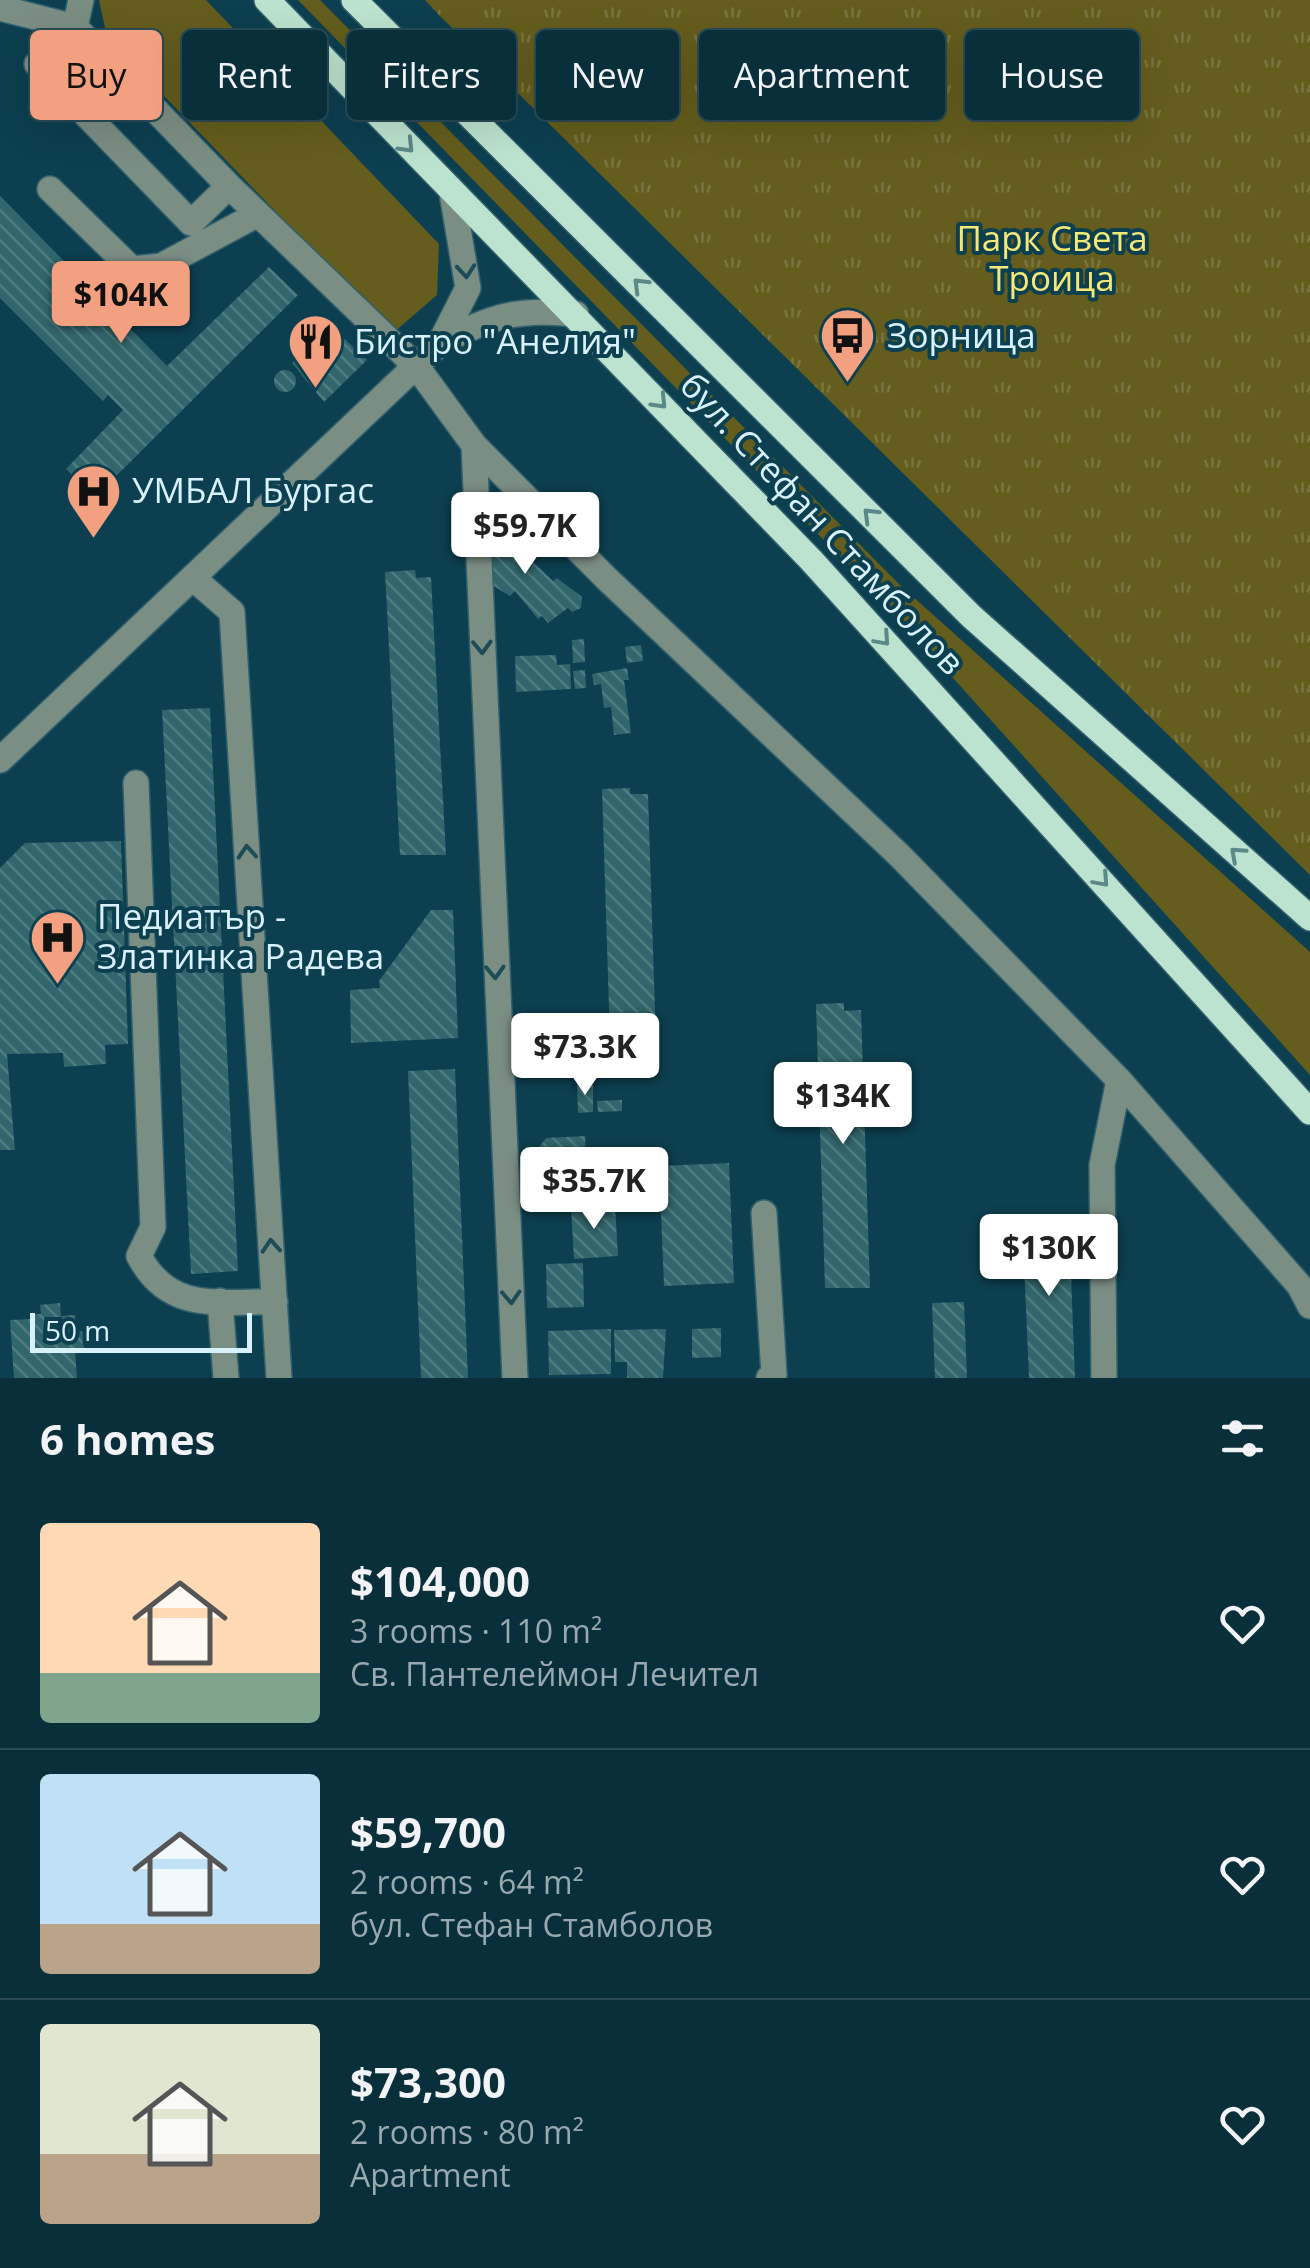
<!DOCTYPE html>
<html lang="en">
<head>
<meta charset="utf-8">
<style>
	:root { --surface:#092f3b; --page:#173b46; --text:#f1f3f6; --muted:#99a9af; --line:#294a55; --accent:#f2a07f }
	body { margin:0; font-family:"Open Sans",sans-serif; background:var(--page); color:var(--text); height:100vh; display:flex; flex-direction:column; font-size:38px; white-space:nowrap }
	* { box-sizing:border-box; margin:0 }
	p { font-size:32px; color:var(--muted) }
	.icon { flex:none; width:55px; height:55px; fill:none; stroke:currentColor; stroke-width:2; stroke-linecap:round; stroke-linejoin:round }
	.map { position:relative; height:1378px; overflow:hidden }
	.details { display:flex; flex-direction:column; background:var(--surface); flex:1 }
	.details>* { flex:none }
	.top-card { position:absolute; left:30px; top:30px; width:1250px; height:90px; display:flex; gap:20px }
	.scale { position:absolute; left:30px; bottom:25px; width:222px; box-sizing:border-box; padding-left:10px; border:5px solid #d8f1fb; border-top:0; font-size:28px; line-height:35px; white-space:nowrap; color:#d8f1fb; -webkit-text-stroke:8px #0c3f4f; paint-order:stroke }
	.price { position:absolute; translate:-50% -85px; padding:0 22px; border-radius:10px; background:#fff; color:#222; font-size:32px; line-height:65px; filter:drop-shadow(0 2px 5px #0008) }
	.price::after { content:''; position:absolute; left:50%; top:60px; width:30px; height:22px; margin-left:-15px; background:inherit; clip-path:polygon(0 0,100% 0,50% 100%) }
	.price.active { background:var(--accent); color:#111 }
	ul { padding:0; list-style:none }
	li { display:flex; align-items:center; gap:30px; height:250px; padding:0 40px }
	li+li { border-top:2px solid var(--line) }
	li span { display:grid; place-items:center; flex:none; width:280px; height:200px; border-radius:10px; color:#555 }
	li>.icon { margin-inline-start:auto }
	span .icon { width:120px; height:120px; fill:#fffc; stroke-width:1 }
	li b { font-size:42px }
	h2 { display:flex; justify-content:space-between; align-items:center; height:120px; padding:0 40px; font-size:42px }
	.pill { padding:0 35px; border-radius:10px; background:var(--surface); box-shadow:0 10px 40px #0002,0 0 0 2px var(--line); font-size:35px; line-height:90px }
	.pill.active { background:var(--accent); color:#111 }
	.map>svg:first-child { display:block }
</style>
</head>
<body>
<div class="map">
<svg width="1310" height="1378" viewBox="0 0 1310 1378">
	<defs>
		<pattern id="park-tufts" width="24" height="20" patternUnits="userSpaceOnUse" patternTransform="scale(2.5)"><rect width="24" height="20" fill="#645d1d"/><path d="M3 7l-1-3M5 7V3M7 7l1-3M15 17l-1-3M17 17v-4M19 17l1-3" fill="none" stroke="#79753f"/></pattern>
		<pattern id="building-back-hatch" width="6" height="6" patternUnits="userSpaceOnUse" patternTransform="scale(2.5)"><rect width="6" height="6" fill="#31676c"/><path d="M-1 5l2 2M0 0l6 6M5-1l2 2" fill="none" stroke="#4e7d82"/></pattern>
	</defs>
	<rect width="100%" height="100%" fill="#0c3f4f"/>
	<!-- grass -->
	<path fill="#645d1d" d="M99 0H206L439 244 437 295 393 333 107 37Z
		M298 0H320L901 586 1310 952V1075L891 609Z"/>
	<!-- park -->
	<path fill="url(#park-tufts)" d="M425 0H1310V875L439 15Z"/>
	<!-- building -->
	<path fill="url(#building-back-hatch)" d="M983 45 1010 49 1007 74 962 68 965 48 982 51Z
		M0 196 167 366 269 267 298 295 95 497 66 469 123 410 108 395 103 401 0 298Z
		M324 320 330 326 324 333 329 338 336 331 367 360 324 402 292 363 303 353 297 347Z
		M274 381a11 11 0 1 1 22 0a11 11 0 1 1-22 0Z
		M504 524 523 541 517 547 553 581 557 578 582 597 581 608 572 612 568 608 548 623 542 616 538 619 515 591 510 596 484 580 483 529 503 535Z
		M415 570 416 578 431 577 446 855H400L385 572Z
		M584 639 585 662 573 663 572 640Z
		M641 645 643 661 627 663 625 647Z
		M556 655 557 665 570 664 571 689 516 692 515 656Z
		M627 668 629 680H624L631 733 614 735 611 707 604 708 601 684 594 685 592 674Z
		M585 670 586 688 575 689 573 671Z
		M210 708 238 1271 191 1274 162 710Z
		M630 788V794H648L657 1073 611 1072 602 789Z
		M121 841 128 1044 105 1045 106 1064 64 1067 63 1053 7 1054 15 1150H0V868L25 843Z
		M431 910H453L458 1038 351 1043 350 990 380 988 379 981Z
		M844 1003V1011L861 1010 870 1288H825L816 1004Z
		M455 1069 468 1378H421L408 1071Z
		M577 1084H593V1112L578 1113Z
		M622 1100V1111L598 1112 597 1101Z
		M585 1136 588 1197 541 1200 539 1147 546 1138Z
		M729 1163 734 1283 664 1286 659 1166Z
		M615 1205 618 1256 574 1259 571 1207Z
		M1052 1217 1053 1224H1069L1075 1378H1029L1022 1218Z
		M583 1263 584 1307 547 1308 546 1264Z
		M964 1302 967 1378H935L932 1303Z
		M60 1303 61 1316 75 1315 76 1331H83L84 1351H75L77 1378H14L10 1320 32 1319V1314H41L40 1305Z
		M721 1328V1357L692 1358V1329Z
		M611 1329V1374L549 1375 548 1331Z
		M666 1329 663 1378H627V1362H615L614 1330Z"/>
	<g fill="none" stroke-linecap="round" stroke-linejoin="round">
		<defs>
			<path id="minor" d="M81 0 75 27 37 64 191 223 229 186
				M0 8 75 27 229 186 417 367 474 445 606 578 899 855 1119 1080 1299 1285 1310 1306
				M50 189 132 269 161 266 258 214
				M440 343C492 316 517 308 576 314
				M474 445 515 1378
				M194 579 232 612 279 1378
				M0 760 440 343 468 288 452 193
				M136 783 153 1227 139 1256C169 1313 218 1301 275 1302
				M764 1213 774 1374 769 1378
				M220 1301 226 1378
				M1104 1378 1102 1165 1119 1080"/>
			<path id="major" d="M267 0 811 560 1310 1112
				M354 0 971 616 1310 918"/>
		</defs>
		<!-- minor casing -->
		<use href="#minor" stroke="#315f6e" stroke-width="28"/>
		<!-- major casing -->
		<use href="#major" stroke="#315f6e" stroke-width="28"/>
		<!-- minor -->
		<use href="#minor" stroke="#7b8e84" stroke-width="25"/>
		<!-- major -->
		<use href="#major" stroke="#bce3cf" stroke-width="25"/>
	</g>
	<!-- one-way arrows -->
	<defs><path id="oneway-chevron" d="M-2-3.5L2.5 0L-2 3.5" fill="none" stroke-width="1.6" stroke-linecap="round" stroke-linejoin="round" transform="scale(2.5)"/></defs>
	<g stroke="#5b8989">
		<use href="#oneway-chevron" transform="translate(407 146) rotate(46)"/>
		<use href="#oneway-chevron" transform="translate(640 285) rotate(-135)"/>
		<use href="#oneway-chevron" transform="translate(660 402) rotate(46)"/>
		<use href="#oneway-chevron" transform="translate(870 515) rotate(-135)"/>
		<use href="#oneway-chevron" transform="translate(883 639) rotate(48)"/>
		<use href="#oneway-chevron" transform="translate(1237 854) rotate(-138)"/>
		<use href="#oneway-chevron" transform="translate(1102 880) rotate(48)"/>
	</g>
	<g stroke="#1d4b57">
		<use href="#oneway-chevron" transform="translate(466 271) rotate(85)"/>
		<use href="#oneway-chevron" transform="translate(482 647) rotate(88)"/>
		<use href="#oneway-chevron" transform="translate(247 852) rotate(-94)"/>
		<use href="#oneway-chevron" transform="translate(495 972) rotate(88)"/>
		<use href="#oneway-chevron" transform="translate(271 1246) rotate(-94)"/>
		<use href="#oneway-chevron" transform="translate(511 1297) rotate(87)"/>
	</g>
	<!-- icons -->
	<defs>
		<symbol id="bus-pin" viewBox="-11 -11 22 30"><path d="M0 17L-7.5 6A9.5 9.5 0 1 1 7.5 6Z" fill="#f2a07f" stroke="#0c3f4f"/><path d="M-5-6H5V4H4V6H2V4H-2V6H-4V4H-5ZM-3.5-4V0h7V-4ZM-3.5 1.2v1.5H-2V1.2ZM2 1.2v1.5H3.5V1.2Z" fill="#111"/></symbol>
		<symbol id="restaurant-pin" viewBox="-11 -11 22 30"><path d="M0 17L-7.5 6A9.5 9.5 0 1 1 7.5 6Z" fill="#f2a07f" stroke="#0c3f4f"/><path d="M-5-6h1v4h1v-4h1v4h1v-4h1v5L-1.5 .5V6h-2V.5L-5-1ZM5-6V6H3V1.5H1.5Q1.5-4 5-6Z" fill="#111"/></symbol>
		<symbol id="hospital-pin" viewBox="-11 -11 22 30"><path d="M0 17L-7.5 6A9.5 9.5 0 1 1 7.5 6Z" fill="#f2a07f" stroke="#0c3f4f"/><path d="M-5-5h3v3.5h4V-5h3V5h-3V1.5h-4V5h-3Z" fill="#111"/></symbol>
	</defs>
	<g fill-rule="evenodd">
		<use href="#bus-pin" x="816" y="304" width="63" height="86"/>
		<use href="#restaurant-pin" x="284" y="310" width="63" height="86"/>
		<use href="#hospital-pin" x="62" y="460" width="63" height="86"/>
		<use href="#hospital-pin" x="26" y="906" width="63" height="86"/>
	</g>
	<g text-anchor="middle" stroke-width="8" stroke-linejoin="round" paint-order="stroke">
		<!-- park labels -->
		<g font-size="35" fill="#f5e876" stroke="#0c3f4f">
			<text x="1052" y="251">Парк Света<tspan x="1052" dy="40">Троица</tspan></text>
		</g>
		<!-- poi labels -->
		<g font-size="35" fill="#d8f1fb" stroke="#0c3f4f" text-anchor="start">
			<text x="887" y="348">Зорница</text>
			<text x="354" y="354">Бистро "Анелия"</text>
			<text x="132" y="503">УМБАЛ Бургас</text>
			<text x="97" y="929">Педиатър -<tspan x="97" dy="40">Златинка Радева</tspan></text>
		</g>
		<!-- street labels -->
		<g font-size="35" fill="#d8f1fb" stroke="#0c3f4f">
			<text transform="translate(822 524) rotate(47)" y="12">бул. Стефан Стамболов</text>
		</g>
	</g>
</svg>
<div class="scale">50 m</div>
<b class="price active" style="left:121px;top:346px">$104K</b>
<b class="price" style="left:525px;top:577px">$59.7K</b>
<b class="price" style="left:585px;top:1098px">$73.3K</b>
<b class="price" style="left:843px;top:1147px">$134K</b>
<b class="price" style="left:594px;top:1232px">$35.7K</b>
<b class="price" style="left:1049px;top:1299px">$130K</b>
<div class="top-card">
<a class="pill active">Buy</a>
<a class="pill">Rent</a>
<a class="pill">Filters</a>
<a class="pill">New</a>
<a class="pill">Apartment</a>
<a class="pill">House</a>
</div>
</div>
<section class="details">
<h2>6 homes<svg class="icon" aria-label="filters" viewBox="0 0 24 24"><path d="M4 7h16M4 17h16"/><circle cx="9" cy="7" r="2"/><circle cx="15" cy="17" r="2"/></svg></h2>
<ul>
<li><span style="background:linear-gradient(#ffd9b3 75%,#7fa58c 0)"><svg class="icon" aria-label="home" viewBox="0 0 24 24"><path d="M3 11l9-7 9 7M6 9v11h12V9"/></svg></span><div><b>$104,000</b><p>3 rooms · 110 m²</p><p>Св. Пантелеймон Лечител</p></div><svg class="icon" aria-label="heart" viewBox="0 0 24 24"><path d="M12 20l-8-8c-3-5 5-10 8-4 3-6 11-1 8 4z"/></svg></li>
<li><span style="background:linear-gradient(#bfe0f5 75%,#b9a48a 0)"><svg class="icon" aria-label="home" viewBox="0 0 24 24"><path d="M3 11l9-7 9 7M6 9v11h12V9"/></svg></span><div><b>$59,700</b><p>2 rooms · 64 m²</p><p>бул. Стефан Стамболов</p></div><svg class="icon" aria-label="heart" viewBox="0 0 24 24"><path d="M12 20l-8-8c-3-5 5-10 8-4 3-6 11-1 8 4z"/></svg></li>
<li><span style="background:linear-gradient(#dfe7d0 65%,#b9a48a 0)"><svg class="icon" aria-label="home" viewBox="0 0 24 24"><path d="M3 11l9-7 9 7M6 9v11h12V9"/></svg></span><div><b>$73,300</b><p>2 rooms · 80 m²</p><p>Apartment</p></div><svg class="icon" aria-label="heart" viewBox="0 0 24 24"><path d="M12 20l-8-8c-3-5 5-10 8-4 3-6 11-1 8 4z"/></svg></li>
</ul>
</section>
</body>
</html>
